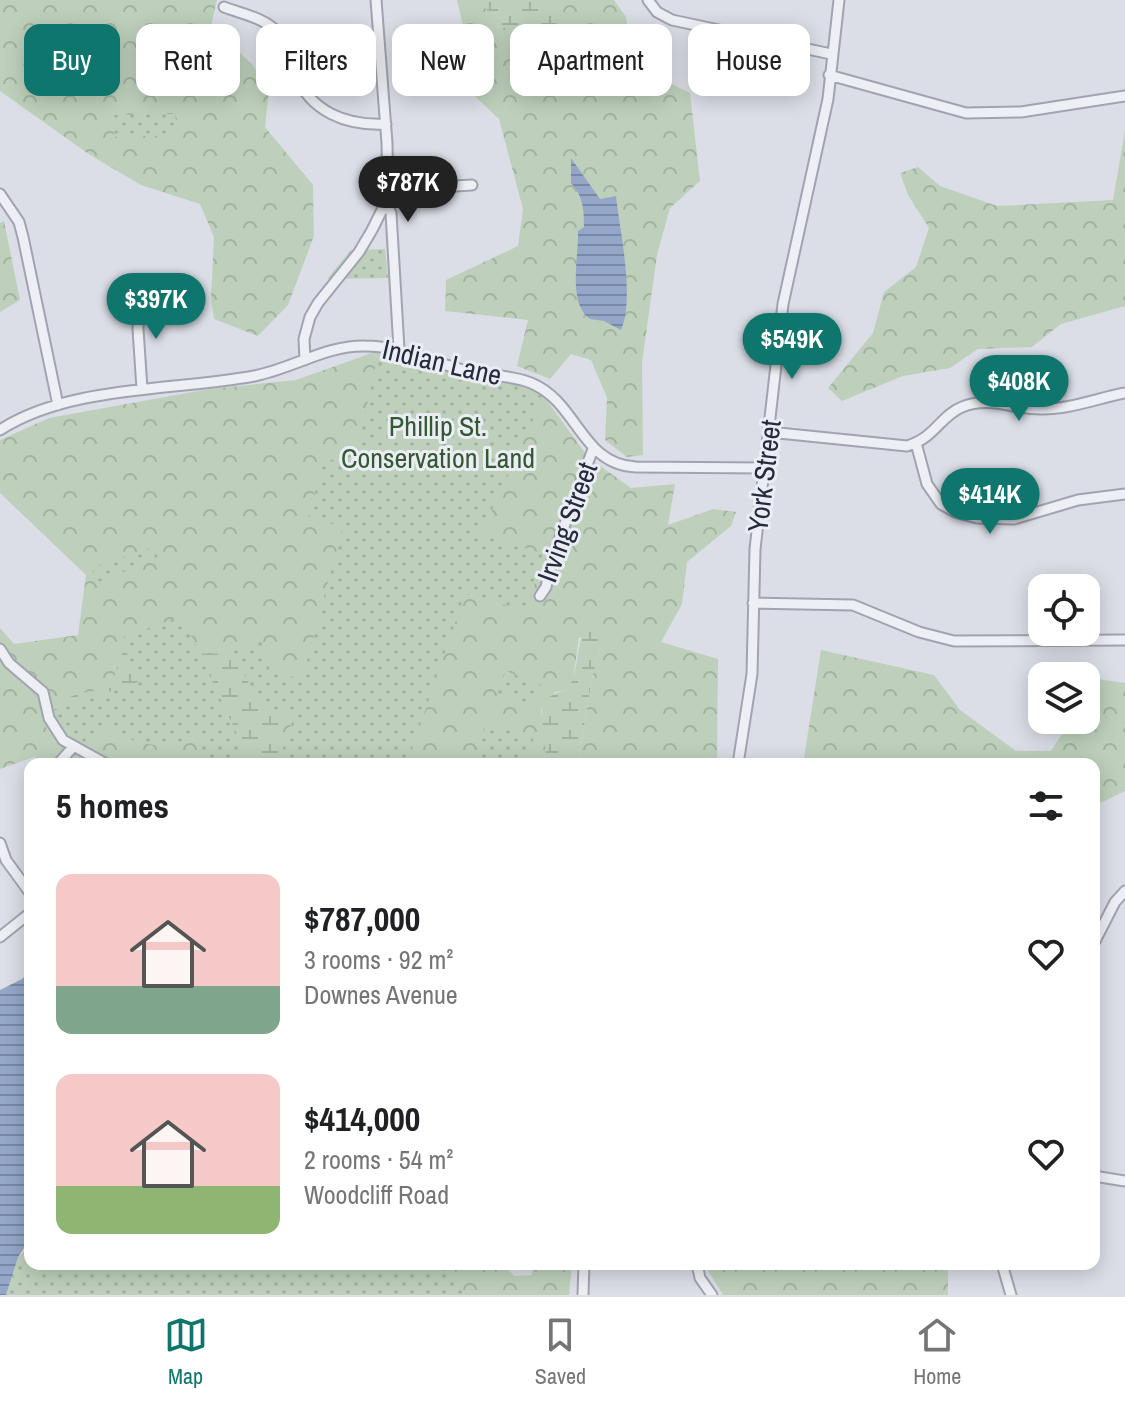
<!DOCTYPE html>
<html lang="en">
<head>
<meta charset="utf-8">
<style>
	:root { --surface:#fff; --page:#f6f6f6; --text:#202124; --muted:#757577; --line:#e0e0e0; --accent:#0f766e }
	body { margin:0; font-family:"Archivo Narrow",sans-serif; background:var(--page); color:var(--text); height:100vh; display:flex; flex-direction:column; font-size:30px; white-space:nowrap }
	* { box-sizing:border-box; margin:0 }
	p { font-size:26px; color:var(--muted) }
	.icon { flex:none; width:44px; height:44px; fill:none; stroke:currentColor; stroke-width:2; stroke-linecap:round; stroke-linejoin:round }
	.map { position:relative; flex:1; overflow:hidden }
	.side { position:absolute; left:24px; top:758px; width:1076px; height:512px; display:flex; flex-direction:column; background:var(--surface); border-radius:16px; box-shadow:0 4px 20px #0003 }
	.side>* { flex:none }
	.top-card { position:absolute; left:24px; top:24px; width:1078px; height:72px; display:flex; gap:16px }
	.tools { position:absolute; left:1028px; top:574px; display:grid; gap:16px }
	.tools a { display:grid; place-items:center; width:72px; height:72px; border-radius:16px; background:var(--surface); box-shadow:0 4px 20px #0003; font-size:40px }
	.price { position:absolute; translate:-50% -68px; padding:0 18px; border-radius:28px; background:var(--accent); color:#fff; font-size:26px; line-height:52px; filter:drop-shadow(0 2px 4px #0008) }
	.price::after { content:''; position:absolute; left:50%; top:48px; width:24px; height:18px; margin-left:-12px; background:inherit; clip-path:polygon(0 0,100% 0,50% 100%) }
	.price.selected { background:#222; color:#fff }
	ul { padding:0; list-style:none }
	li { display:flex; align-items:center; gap:24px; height:200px; padding:0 32px }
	li span { display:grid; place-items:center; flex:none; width:224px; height:160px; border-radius:16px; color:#555 }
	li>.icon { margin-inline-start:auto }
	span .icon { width:96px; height:96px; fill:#fffc; stroke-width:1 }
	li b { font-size:34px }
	h2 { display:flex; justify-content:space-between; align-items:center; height:96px; padding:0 32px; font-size:34px }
	.tag { padding:0 28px; border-radius:16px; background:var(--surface); box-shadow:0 4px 20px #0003; font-size:28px; line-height:72px }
	.tag.selected { background:var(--accent); color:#fff }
	.tab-bar { display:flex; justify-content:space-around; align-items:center; height:112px; border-top:2px solid var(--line); background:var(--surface); font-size:22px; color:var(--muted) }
	.tab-bar a { display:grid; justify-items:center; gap:4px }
	.tab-bar .selected { color:var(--accent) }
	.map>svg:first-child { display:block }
</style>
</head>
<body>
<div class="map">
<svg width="1125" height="1295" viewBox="0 0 1125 1295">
	<defs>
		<pattern id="forest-crowns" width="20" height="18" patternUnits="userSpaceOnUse" patternTransform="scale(2)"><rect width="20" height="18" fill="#bed0bc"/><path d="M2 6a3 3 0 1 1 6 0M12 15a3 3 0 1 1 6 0" fill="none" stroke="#a3b3a2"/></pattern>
		<pattern id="wetland-marsh" width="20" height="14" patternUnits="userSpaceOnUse" patternTransform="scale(2)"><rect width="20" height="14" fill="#bed0bc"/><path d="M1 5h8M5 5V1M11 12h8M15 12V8" fill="none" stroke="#a3b3a2"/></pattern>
		<pattern id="park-dots" width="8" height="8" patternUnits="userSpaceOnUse" patternTransform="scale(2)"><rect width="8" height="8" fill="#bed0bc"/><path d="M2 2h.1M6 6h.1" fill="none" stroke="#a3b3a2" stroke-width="1.8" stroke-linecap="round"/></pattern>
		<pattern id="water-rules" width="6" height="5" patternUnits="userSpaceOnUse" patternTransform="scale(2)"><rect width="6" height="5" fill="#94a7c8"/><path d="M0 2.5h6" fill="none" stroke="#7988a4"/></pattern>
	</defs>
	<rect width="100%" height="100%" fill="#dbdee6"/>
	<!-- forest -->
	<path fill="url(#forest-crowns)" d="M0 0H217L211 26 252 64 269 91 265 127 313 185 314 236 288 305 258 336 214 319 211 298 214 237 200 204 141 185 90 155 0 91Z
		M457 0H614L626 17 631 64 690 93 700 181 670 208 657 255 642 363 643 455 627 457 605 440 607 398 591 360 571 354 550 379 517 366 528 320 445 311 446 280 518 246 523 209 499 119 458 80 465 34Z
		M1125 131V306L1061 324 1032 347 978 349 950 368 903 376 842 401 828 388 873 333 884 292 916 267 929 228 908 195 900 173 918 167 940 186 997 206 1113 200Z
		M4 221 20 300 0 312V223Z
		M380 350 540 391 588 457 631 488 675 484 668 525 713 509 736 512 731 526 687 562 682 604 661 642 718 659 717 764H578L592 678 602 644 579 637 573 681 567 690 555 692 541 710C543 727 550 749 542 764H44L34 757 0 769V628L14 644 78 635 86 575 0 493V440L49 418 209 389 296 380Z
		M821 650 934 675 960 710 1016 751H1051L1071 720H1086V697L1098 679 1125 683V791L1094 806V764H803Z
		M434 1264H503L514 1276 531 1275 536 1264H572L569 1295H417Z
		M707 1264H948V1295H723L707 1269Z"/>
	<!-- wetland -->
	<path fill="url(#wetland-marsh)" d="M478 0H547L558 27 591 52 589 76 570 79 556 73 525 35 502 27Z
		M595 619 602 644 592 678 578 764H542C556 737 520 699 567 690 583 667 571 637 595 619Z
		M121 652 236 654 281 700C283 731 268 732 286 764H236L228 742 148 723 83 734 52 716C59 690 90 695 112 686Z"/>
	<!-- park -->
	<path fill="url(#park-dots)" d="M175 114 178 135 114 137V115Z
		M385 249 388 278 327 279 351 250Z
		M380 345 440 362 523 377 545 393 481 535 544 554 526 611 465 594 407 764H299L280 757 294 716 261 706 232 651 262 639 270 671 302 679 343 526 308 519 324 458 354 465Z
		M154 547 158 558 99 582 91 568Z
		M182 616 245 751 216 764H208L197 737 165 747 137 742 99 725 87 751C68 743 44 737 41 715L138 682 121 638Z
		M506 671 543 686 535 707 497 694Z
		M487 722 534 738 526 764H472Z
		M30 1246V1264H438L468 1295H6L17 1258Z"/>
	<!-- water -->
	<path fill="url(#water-rules)" d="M571 158 600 199 616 196C620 232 635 298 621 330L604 321 590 319C567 303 579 256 578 231L584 227C584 209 583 196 571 183Z
		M30 971V1239L18 1257 6 1295H0V990L22 979Z"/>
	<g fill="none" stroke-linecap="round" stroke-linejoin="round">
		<defs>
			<path id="minor" d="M648 0 657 12 672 20 831 54
				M224 7C242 14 266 18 279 34 289 45 289 60 295 74 311 112 346 126 386 124
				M829 75 966 113 1021 112 1125 96
				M388 190 472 185
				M0 194 19 222 23 237 58 405
				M385 203 391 213 399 349
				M140 291 138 329 142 389
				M305 360 304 339 310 317 318 303 359 252 372 230 388 198 387 143 376 0
				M0 430C70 385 174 391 254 376 292 369 326 345 365 346 404 346 435 364 471 372 491 376 512 375 531 383 578 402 581 465 636 467L765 468
				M769 432 907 446C935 438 940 416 962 407 989 396 1013 409 1040 409 1068 410 1098 398 1125 393
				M916 443 927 484 941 504 955 512 977 518 1014 519 1078 500 1125 494
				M540 596 546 587 553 556 593 449
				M753 603 853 605 919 632 954 641 1125 640
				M0 649 9 663 43 692 49 718 63 740 106 764
				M58 764 73 747
				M738 764 752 674 755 549 783 304 828 99 839 0
				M0 843 6 860 30 893
				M0 937 30 913
				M1094 943 1115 902 1125 891
				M1094 1176 1125 1181
				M697 1264 700 1278 712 1295
				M1002 1264 1011 1295
				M583 1295 584 1264"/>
		</defs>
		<!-- minor casing -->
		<use href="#minor" stroke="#a1a4b0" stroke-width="13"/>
		<!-- minor -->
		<use href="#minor" stroke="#edeff4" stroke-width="9"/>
	</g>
	<g text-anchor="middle" stroke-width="6" stroke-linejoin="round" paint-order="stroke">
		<!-- street labels -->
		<g font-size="28" fill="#252a3c" stroke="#eaedf4">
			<text transform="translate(442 362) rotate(13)" y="10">Indian Lane</text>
			<text transform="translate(764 476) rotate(-83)" y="10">York Street</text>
			<text transform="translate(567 522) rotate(-70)" y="10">Irving Street</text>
		</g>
		<!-- park labels -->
		<g font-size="28" fill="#345832" stroke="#eaedf4">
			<text x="438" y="436">Phillip St.<tspan x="438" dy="32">Conservation Land</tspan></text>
		</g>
	</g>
</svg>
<div class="tools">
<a><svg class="icon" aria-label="locate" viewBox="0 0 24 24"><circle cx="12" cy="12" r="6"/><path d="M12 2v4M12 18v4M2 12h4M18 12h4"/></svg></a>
<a><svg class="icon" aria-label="layers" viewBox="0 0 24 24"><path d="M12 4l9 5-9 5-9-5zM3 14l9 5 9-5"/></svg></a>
</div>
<b class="price selected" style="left:408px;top:224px">$787K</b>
<b class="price" style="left:156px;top:341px">$397K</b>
<b class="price" style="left:792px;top:381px">$549K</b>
<b class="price" style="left:1019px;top:423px">$408K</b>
<b class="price" style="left:990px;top:536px">$414K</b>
<div class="top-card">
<a class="tag selected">Buy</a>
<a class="tag">Rent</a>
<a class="tag">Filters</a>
<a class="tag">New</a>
<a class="tag">Apartment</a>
<a class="tag">House</a>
</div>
<section class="side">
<h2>5 homes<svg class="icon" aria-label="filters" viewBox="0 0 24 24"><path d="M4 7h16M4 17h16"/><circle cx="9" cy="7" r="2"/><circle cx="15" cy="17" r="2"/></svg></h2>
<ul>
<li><span style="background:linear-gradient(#f6c9c9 70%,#7fa58c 0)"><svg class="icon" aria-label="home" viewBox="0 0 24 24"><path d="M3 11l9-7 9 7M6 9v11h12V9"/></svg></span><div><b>$787,000</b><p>3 rooms · 92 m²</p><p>Downes Avenue</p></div><svg class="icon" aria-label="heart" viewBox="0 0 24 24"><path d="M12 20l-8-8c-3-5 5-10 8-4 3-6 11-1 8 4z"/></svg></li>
<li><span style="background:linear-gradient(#f6c9c9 70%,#8fb573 0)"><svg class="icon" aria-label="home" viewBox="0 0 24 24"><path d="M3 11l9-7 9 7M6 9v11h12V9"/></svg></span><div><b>$414,000</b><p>2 rooms · 54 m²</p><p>Woodcliff Road</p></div><svg class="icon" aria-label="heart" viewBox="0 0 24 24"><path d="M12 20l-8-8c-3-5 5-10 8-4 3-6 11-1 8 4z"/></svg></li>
</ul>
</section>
</div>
<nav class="tab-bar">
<a class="selected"><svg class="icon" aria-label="map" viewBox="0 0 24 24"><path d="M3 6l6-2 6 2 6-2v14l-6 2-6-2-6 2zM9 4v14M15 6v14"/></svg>Map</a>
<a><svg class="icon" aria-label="saved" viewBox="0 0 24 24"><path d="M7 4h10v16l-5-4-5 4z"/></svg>Saved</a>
<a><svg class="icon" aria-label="home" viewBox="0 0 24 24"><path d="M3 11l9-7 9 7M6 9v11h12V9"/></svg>Home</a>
</nav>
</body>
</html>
